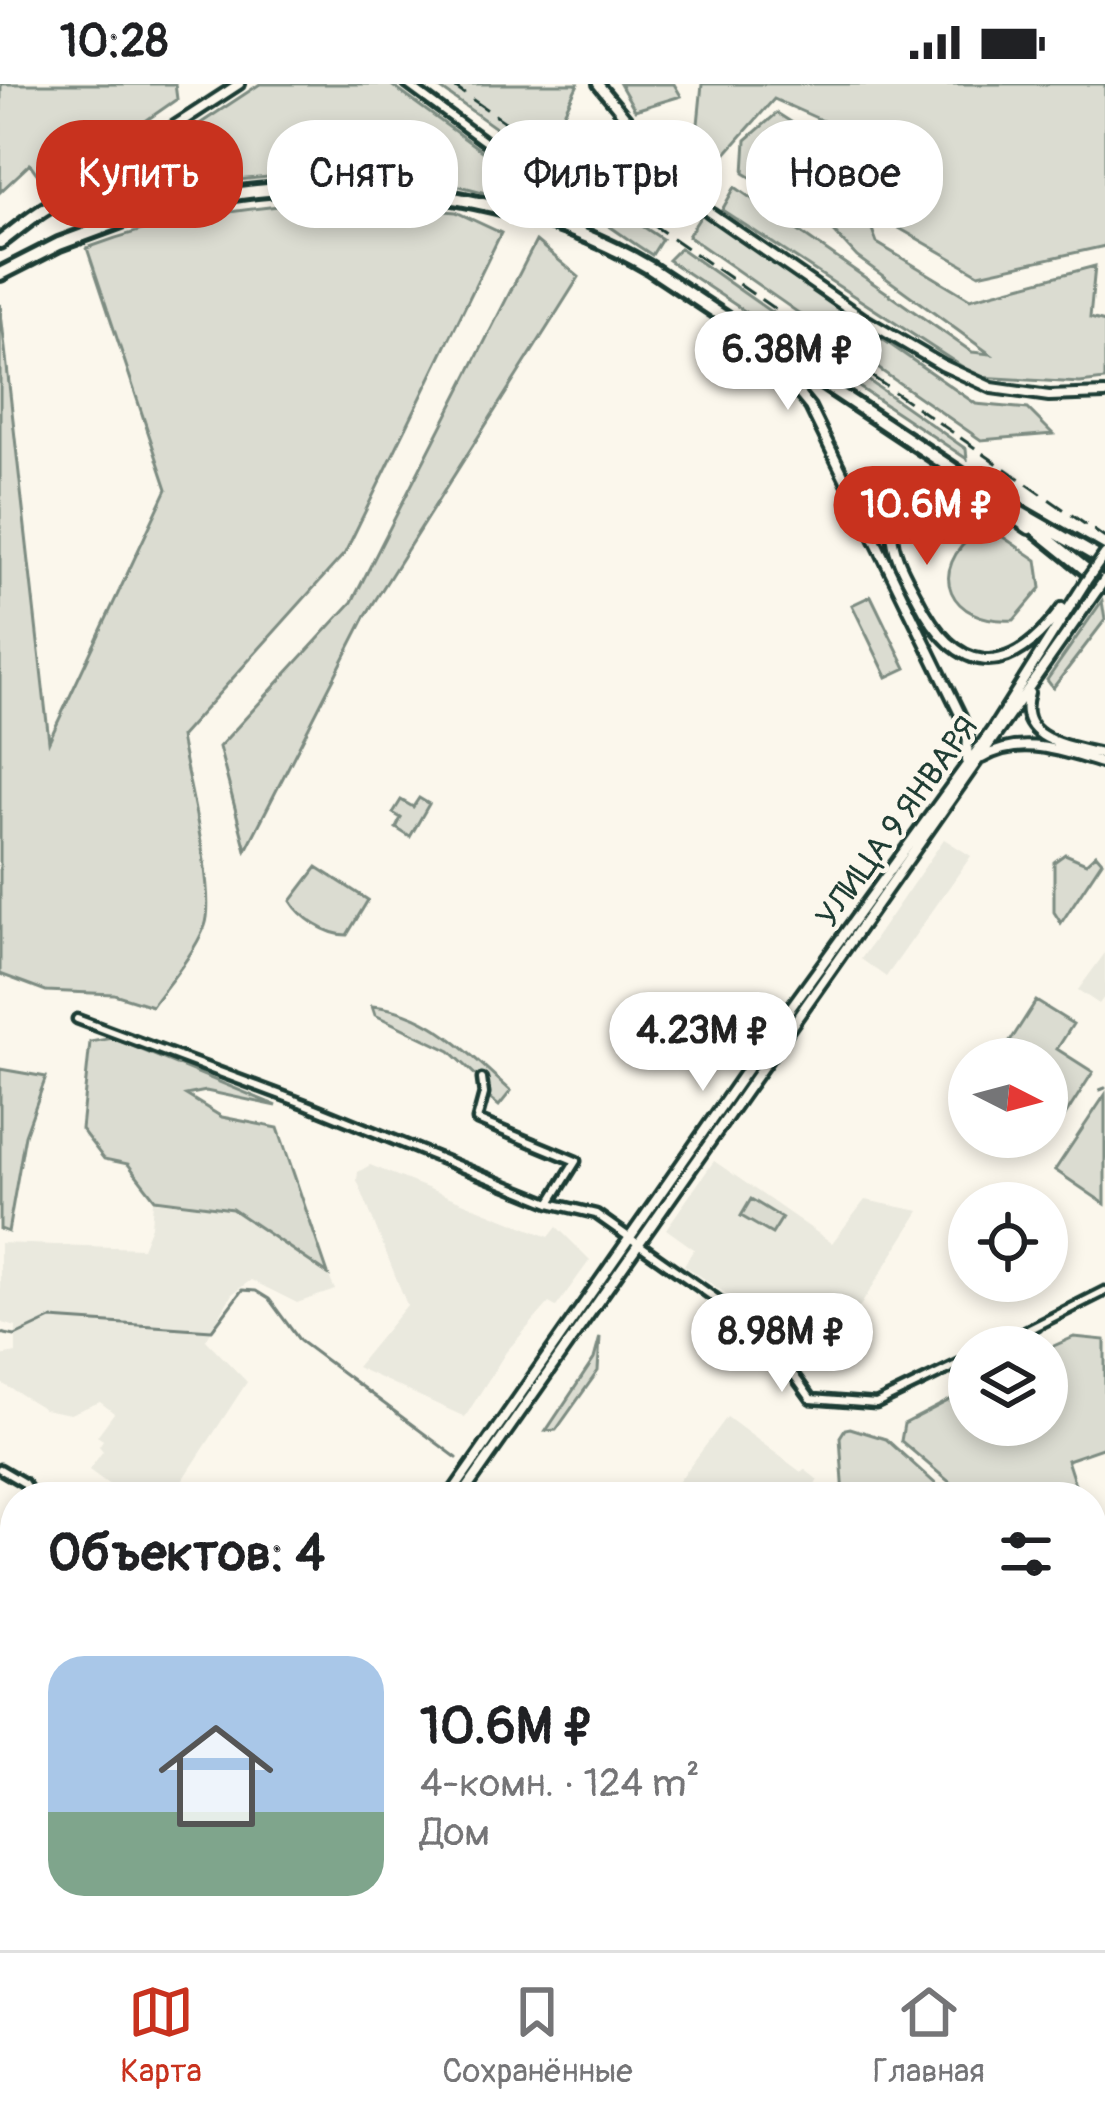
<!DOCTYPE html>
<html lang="ru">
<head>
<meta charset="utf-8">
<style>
	:root { --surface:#fff; --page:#f6f6f6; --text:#202124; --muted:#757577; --line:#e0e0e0; --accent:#c8321e }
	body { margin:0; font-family:Pangolin,sans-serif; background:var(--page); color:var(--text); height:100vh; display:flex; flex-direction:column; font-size:45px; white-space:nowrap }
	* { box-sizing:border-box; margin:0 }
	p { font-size:39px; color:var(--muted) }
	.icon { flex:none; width:66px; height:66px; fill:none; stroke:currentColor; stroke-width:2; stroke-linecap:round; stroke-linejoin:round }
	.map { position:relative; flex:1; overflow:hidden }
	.sheet { position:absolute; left:0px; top:1398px; width:1107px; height:468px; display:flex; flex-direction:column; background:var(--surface); border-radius:48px 48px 0 0; box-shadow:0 6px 18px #0003 }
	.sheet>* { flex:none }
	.banner { position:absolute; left:36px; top:36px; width:1035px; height:108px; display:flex; gap:24px }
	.needle { width:78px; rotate:96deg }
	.tools { position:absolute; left:948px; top:954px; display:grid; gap:24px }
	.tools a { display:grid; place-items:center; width:120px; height:120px; border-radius:50%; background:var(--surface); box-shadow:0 6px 18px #0003; font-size:60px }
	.price { position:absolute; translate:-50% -102px; padding:0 27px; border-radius:42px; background:#fff; color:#222; font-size:39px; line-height:78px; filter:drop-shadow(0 3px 6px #0008) }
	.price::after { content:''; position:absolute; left:50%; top:72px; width:36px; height:27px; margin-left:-18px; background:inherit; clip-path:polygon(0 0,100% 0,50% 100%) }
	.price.active { background:var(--accent); color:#fff }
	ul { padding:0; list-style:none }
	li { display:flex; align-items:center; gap:36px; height:300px; padding:0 48px }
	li+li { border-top:3px solid var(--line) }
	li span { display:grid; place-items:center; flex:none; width:336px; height:240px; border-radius:36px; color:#555 }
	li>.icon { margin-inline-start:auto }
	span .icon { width:144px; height:144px; fill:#fffc; stroke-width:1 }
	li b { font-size:51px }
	h2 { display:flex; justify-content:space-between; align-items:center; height:144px; padding:0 48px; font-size:51px }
	.pill { padding:0 42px; border-radius:48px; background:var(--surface); box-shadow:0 6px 18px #0003; font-size:42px; line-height:108px }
	.pill.active { background:var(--accent); color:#fff }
	.status { display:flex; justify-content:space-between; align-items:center; height:84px; padding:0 60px; background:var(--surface); direction:ltr }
	.status svg { height:33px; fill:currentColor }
	.dock { display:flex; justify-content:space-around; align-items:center; height:168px; border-top:3px solid var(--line); background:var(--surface); font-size:33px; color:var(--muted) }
	.dock a { display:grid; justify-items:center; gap:6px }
	.dock .active { color:var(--accent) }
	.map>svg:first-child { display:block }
</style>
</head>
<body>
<div class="status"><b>10:28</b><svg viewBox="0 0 49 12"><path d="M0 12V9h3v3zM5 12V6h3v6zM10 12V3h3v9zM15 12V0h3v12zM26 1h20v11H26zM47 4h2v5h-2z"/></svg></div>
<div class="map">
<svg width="1105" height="1866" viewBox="0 0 1105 1866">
	<rect width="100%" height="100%" fill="#fbf7ec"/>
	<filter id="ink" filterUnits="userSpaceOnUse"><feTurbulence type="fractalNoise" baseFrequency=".00833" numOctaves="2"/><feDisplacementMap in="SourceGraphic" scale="24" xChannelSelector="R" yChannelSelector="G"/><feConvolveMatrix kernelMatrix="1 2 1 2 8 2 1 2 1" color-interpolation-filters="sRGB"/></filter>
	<g filter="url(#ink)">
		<!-- built -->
		<path fill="#eae9de" d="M944 755 971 772 886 893 861 875Z
			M1105 869V912L1099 920 1078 906Z
			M714 1077 832 1159 865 1116 920 1127 859 1224 773 1242 684 1181 694 1165 666 1145Z
			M370 1081 549 1153 557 1143 590 1176 556 1223 549 1219 506 1268 465 1333 356 1283 407 1221 357 1096 358 1088Z
			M153 1117 232 1125 328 1190 335 1206 297 1219 251 1196 232 1210 206 1256 247 1298 172 1413H126L89 1386 103 1367 99 1362 103 1356 97 1352 114 1329 100 1318 70 1330 44 1325 0 1298V1272L16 1269V1243L0 1238V1159L142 1164 151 1142Z
			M727 1333 801 1388 804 1385 818 1396 813 1403 816 1413H667Z
			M1092 1560 1105 1582V1659L1092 1666Z
			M1105 1687V1783L1092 1787V1695Z"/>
		<!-- green -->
		<path fill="#dbdcd1" stroke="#7d8c82" stroke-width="3" d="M1 0H175L177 15 111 61 77 43 58 54 62 102H46L30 80 0 108Z
			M260 0H390L546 114 536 122 437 96 298 90 177 102 134 118 119 115 117 101 130 86Z
			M434 0H578L541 76Z
			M620 0H674L681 12 635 26Z
			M702 0H1105V162L979 190 892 140 857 52 774 15 721 75 698 40Z
			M777 29 850 76 854 108C808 129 784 113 744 89L746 56Z
			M571 95 662 155 652 171C621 152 597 130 564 116Z
			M735 103 972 268 990 270 857 173 816 128 862 118 877 159 970 215 1095 182 1090 234 1105 238V296L1080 299 978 293 722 126Z
			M328 117 456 128 501 149 345 469 180 653C187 692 217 811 205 842 193 871 170 897 152 922L114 910 46 907 0 890V220L49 657 167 405 87 164C169 133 241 125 328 117Z
			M702 130 976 320 1028 325 1053 350 981 356 688 152Z
			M536 157 579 193 366 531 246 766 219 663 352 518Z
			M680 164 966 365 967 375 668 176Z
			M979 447 997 449 1037 476 1041 504 1014 536C950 541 923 486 979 447Z
			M871 512 906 584 887 593 852 521Z
			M1102 517 1105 536 1053 604 1047 596Z
			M419 714 429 720 410 753 396 744 401 734 393 729 401 716 413 723Z
			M1065 770 1086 779 1096 770 1102 777 1061 839 1054 828V778Z
			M317 783 368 816 347 851C327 851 301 834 291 817Z
			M1036 917 1073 940 1057 965 1093 988 1063 1035 1047 1025V975H999Z
			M372 922C430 927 470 970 511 1007L499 1022 484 1010V999L450 967 375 931Z
			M113 954 277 1022 206 1007 186 1011 222 1033 278 1044 328 1190 232 1125 155 1115 128 1080 104 1075 81 1045 90 958Z
			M0 985 46 993 25 1051 8 1148 0 1145Z
			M1105 1011V1120L1055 1086Z
			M751 1115 782 1134 772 1150 741 1132Z
			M600 1253 598 1287 556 1346 546 1347 594 1275Z
			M1074 1253 1105 1256V1363L1067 1376 1079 1413H967L901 1357 904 1340 969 1306V1341H1047V1265Z
			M850 1344 886 1355 950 1413H844L840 1353 845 1345Z"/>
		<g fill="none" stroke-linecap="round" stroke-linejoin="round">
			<!-- stream -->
			<path stroke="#74847b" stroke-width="3" d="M1100 1006 1105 1004
				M0 1249 15 1252 51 1235 212 1246 242 1206 256 1207 269 1215 300 1257 457 1374"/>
			<defs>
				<path id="street" d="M407 0 538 97 582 148
					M77 935 308 1021 550 1119 596 1130 763 1248 811 1315 876 1320 969 1275
					M482 995 484 1010 477 1036 576 1077 550 1119
					M994 1263 1105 1207
					M0 1385 24 1399 33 1413
					M0 1493 11 1500 0 1516
					M0 1659 15 1638
					M0 1681 15 1692
					M214 1851 237 1866
					M636 1851 656 1866
					M425 1866 435 1851
					M506 1866 516 1851
					M582 1866 593 1851
					M658 1866 668 1851
					M734 1866 744 1851
					M812 1866 822 1852 832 1866"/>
				<path id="secondary" d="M598 0 671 89 709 128 864 235 942 281 992 304 1049 312 1105 310
					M64 114 239 0
					M91 145C107 127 101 103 117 84
					M758 259 810 323 959 628 968 651 967 676
					M1029 445C1007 430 983 409 958 401 925 391 893 408 892 444 891 468 906 492 917 513 957 593 1009 597 1062 524
					M1029 609C1014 657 1070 662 1105 671
					M982 674C1022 650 1063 668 1105 680
					M449 1413 773 948 992 646 1086 497
					M461 1413 1098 505
					M128 1866 139 1851
					M145 1866 155 1851"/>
				<path id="highway" d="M0 158C23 142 58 106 88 114 108 119 116 132 139 128 179 121 217 111 257 107 387 93 537 117 650 184L1007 421 1105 477
					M0 190 59 160 132 133
					M1023 435 1105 501"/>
			</defs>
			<!-- street casing -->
			<use href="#street" stroke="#1f3d34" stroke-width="15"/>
			<!-- secondary casing -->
			<use href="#secondary" stroke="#1f3d34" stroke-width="16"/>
			<!-- highway casing -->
			<use href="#highway" stroke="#1f3d34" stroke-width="20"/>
			<!-- street -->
			<use href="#street" stroke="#fbf7ec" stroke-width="6"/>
			<!-- secondary -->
			<use href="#secondary" stroke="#fbf7ec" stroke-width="8"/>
			<!-- highway -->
			<use href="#highway" stroke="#fbf7ec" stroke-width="10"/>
			<!-- rail -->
			<path stroke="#1f3d34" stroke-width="3" stroke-dasharray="18 9" stroke-linecap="butt" d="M450 0 1105 454"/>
			<defs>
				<path id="secondary-bridge" d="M1086 497 1105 470
					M1098 505 1105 495"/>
			</defs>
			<!-- secondary-bridge casing -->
			<use href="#secondary-bridge" stroke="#1f3d34" stroke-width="16" stroke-linecap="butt"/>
			<!-- secondary-bridge -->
			<use href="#secondary-bridge" stroke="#fbf7ec" stroke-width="8"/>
		</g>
	</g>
	<g text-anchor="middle" stroke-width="9" stroke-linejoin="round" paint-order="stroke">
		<!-- street labels -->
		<g font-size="33" fill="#1f3d34" stroke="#fbf7ec">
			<text transform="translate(896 737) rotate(-54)" y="12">УЛИЦА 9 ЯНВАРЯ</text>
		</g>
	</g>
</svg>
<div class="tools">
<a><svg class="needle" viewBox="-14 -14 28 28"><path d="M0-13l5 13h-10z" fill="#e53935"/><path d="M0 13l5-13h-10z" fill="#757577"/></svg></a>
<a><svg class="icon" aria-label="locate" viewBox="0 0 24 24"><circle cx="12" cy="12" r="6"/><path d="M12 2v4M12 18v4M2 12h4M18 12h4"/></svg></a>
<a><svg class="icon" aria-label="layers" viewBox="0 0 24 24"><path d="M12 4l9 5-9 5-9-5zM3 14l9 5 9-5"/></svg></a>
</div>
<b class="price" style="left:788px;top:329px">6.38M ₽</b>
<b class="price active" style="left:927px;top:484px">10.6M ₽</b>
<b class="price" style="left:703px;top:1010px">4.23M ₽</b>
<b class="price" style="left:782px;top:1311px">8.98M ₽</b>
<div class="banner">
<a class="pill active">Купить</a>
<a class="pill">Снять</a>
<a class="pill">Фильтры</a>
<a class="pill">Новое</a>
</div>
<section class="sheet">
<h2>Объектов: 4<svg class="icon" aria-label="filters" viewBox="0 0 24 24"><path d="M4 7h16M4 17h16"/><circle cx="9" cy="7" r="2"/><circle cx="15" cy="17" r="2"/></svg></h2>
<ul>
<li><span style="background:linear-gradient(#a9c7e8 65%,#7fa58c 0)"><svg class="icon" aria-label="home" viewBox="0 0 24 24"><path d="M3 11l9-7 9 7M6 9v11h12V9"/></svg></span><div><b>10.6M ₽</b><p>4-комн. · 124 m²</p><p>Дом</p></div></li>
</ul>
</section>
</div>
<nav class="dock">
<a class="active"><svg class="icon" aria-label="map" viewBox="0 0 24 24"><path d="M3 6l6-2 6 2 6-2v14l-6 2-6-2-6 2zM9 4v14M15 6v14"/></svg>Карта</a>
<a><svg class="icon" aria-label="saved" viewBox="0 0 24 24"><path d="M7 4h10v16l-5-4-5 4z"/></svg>Сохранённые</a>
<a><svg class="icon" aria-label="home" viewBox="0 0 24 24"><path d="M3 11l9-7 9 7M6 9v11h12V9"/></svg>Главная</a>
</nav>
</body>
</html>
